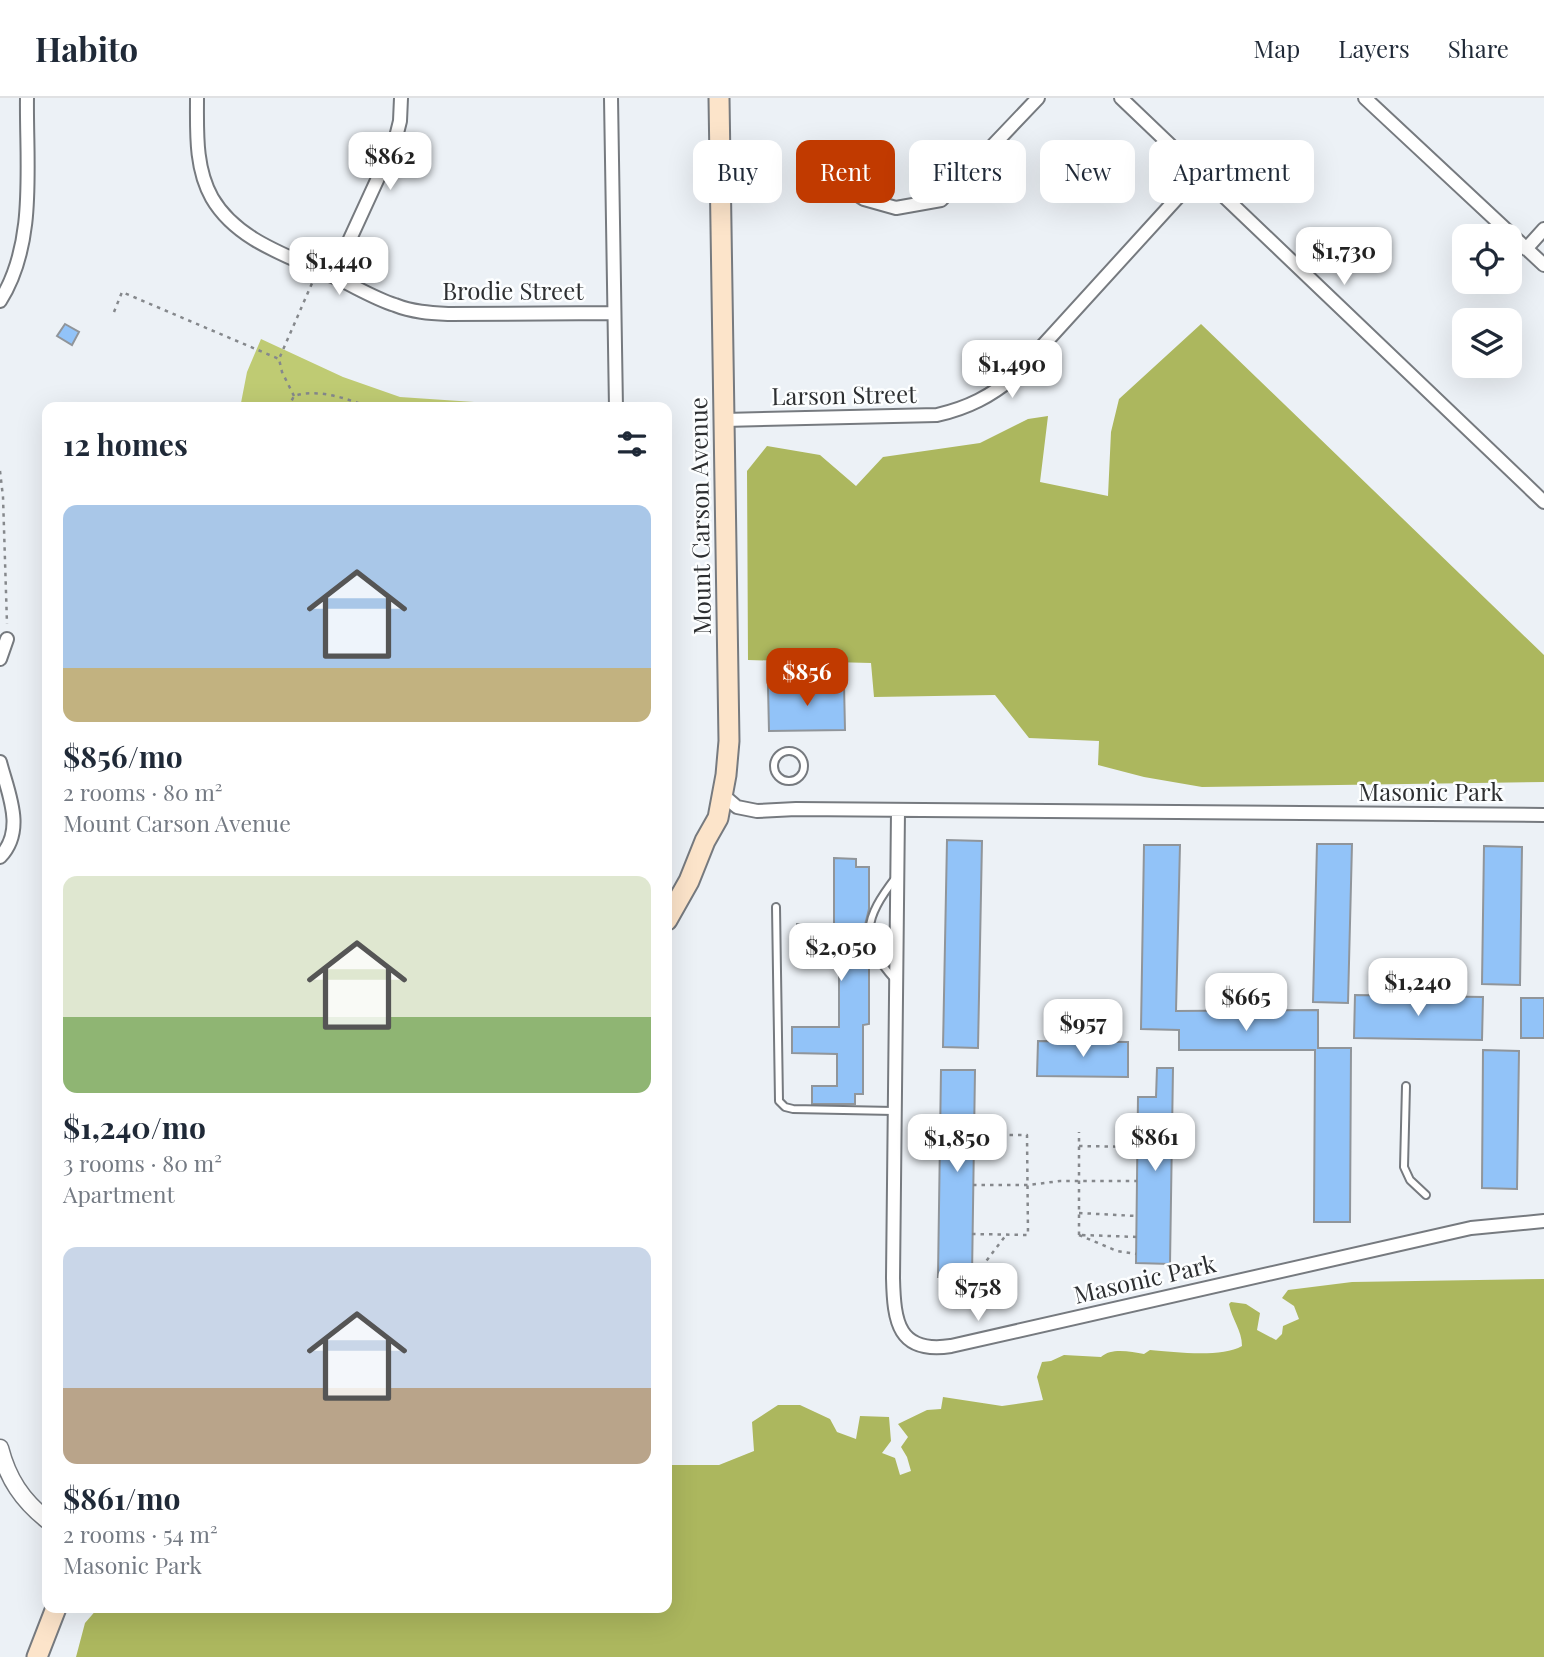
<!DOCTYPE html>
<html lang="en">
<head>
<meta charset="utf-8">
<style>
	:root { --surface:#fff; --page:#f6f6f7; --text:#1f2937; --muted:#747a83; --line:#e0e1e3; --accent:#c13a00 }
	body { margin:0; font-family:"Playfair Display",serif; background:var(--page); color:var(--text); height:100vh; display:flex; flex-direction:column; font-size:26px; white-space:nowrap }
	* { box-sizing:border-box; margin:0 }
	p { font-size:23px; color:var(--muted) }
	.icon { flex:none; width:38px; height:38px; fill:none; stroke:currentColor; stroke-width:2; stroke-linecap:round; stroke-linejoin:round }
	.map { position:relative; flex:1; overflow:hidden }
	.sheet { position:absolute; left:42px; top:304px; width:630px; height:1211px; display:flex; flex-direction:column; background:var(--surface); border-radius:14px; box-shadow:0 7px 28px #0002 }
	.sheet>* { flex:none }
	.guide { position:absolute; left:693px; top:42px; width:665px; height:63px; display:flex; gap:14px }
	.fabs { position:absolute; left:1452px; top:126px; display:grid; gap:14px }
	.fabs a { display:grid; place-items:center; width:70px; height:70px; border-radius:14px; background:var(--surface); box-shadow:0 7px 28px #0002; font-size:35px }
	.price { position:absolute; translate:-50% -60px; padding:0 16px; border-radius:14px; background:#fff; color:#222; font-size:23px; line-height:46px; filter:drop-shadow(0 2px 4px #0008) }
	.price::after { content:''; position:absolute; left:50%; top:42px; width:21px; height:16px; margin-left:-10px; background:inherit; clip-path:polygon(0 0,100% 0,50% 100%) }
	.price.current { background:var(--accent); color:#fff }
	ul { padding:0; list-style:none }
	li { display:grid; align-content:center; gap:14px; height:371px; padding:0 21px }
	li span { display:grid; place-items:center; height:217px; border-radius:14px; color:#555 }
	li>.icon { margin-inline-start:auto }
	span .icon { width:126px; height:126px; fill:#fffc; stroke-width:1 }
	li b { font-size:30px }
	h2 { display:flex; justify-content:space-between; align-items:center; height:84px; padding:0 21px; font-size:30px }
	.pill { padding:0 24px; border-radius:14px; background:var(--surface); box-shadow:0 7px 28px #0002; font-size:24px; line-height:63px }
	.pill.current { background:var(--accent); color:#fff }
	header { display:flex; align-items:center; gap:42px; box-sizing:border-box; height:98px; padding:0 35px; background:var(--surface); border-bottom:2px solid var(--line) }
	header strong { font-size:33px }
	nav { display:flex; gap:38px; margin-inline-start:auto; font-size:24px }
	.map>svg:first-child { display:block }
</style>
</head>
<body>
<header>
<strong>Habito</strong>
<nav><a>Map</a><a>Layers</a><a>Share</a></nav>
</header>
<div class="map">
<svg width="1544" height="1559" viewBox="0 0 1544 1559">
	<rect width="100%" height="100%" fill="#ecf1f6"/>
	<!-- green -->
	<path fill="#bfcb73" d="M261 241 343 279 400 299 474 304H604V310H240L247 274Z"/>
	<!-- forest -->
	<path fill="#acb75e" d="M1201 226 1544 557V684L1202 689 1144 679 1098 667 1099 643 1029 640 995 597 874 599 871 565 748 562 747 373 767 348 820 357 856 388 883 359 980 345 1028 321 1048 318 1040 384 1108 398 1111 334 1119 301Z
		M1544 1181V1559H76L85 1525 98 1510H667V1367H719L754 1353 752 1324 778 1307H800L830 1321 837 1334 856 1341 860 1318 889 1319 891 1343 882 1355 895 1360 900 1377 911 1373 907 1359 901 1349 908 1339 898 1326 927 1312 941 1311 943 1299 1002 1308 1043 1302 1037 1279 1042 1264 1051 1263 1064 1257 1101 1259C1112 1249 1131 1254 1144 1256L1150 1252C1175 1254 1221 1260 1242 1248 1242 1232 1232 1222 1229 1206L1231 1204 1246 1206 1260 1215 1257 1232 1276 1242 1282 1236 1283 1228 1299 1221 1294 1208 1282 1200 1288 1192 1352 1184Z"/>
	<!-- building -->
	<path fill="#92c3f8" stroke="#90959a" stroke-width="2" d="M65 226 79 234 72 247 57 238Z
		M844 586 845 632 769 633 768 588Z
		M947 742 982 743 978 950 943 949Z
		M1317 746H1352L1348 905 1313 904Z
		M1144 747H1180L1176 913 1318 912V950H1351L1350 1124H1314L1315 952H1179V932L1141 931Z
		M1484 748 1522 749 1520 887 1482 886Z
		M834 760 856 761V769H869V811L864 831 869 854V926L863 927V996H855V1006H812V988H837V956L792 955V929H839V860H797V826L834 827Z
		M1355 897 1483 899 1482 942 1354 940Z
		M1521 900H1544V940H1521Z
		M1038 943 1128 944V979L1037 978Z
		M1483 952 1519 953 1517 1091 1482 1090Z
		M1157 970H1173L1170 1166 1136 1165 1138 999H1156Z
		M941 972H975L972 1179H938Z"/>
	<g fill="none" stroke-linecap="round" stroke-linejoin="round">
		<defs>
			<path id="service" d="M774 668a15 15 0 1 1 30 0a15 15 0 1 1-30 0Z
				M776 809 779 1003 785 1009 793 1011 894 1013
				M895 882C858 841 864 821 896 779
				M1406 988 1404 1069 1410 1082 1426 1097"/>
			<path id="minor" d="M197 0C197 34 195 70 212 100 237 143 289 158 332 178 353 187 373 200 395 207 412 214 430 215 448 216L614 215
				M611 0 616 310
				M1121 0 1544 404
				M1365 0 1544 167
				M847 90 864 101 896 110 941 102 1038 0
				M1526 151 1544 131
				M333 178 395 43 400 23 401 0
				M0 203C37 145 26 66 27 0
				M724 322 937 317C968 310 991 298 1015 278L1200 75
				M0 561 7 541
				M0 664C8 695 26 732 0 759
				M723 697 737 709 757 713 796 711 1544 717
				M898 713 893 1180C894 1224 898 1256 951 1248L1471 1130 1544 1123"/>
			<path id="tertiary" d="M0 1350C8 1381 22 1402 47 1422"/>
			<path id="secondary" d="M667 822 689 783 705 743 718 720 726 677 729 643 719 0
				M37 1559 56 1510"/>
		</defs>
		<!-- service casing -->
		<use href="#service" stroke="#767a7f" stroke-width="10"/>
		<!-- minor casing -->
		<use href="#minor" stroke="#767a7f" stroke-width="16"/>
		<!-- tertiary casing -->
		<use href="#tertiary" stroke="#767a7f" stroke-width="19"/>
		<!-- secondary casing -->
		<use href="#secondary" stroke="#767a7f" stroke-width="23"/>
		<!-- path -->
		<path stroke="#85888c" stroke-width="2.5" stroke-dasharray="3.5 5" stroke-linecap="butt" d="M114 214 122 194 279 261
			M294 298 282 274 279 261 313 183
			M288 310 294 298C319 290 348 301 371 310
			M0 373 3 399 7 526
			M1079 1048 1138 1049
			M973 1087H1028L1060 1083H1137
			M1079 1115 1137 1118
			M972 1136 1028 1137 1027 1037H974
			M1079 1137V1034
			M1079 1137 1117 1153 1136 1156
			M1082 1137 1137 1139
			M972 1170 984 1166 1006 1137"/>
		<!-- service -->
		<use href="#service" stroke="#fff" stroke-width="6"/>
		<!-- minor -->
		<use href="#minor" stroke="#fff" stroke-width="12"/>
		<!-- tertiary -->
		<use href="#tertiary" stroke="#fff" stroke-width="16"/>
		<!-- secondary -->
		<use href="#secondary" stroke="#fce4ca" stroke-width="19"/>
	</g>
	<g text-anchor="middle" stroke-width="5" stroke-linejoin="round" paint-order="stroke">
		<!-- street labels -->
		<g font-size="24" fill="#2d2f31" stroke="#fcfeff">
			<text x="513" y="202">Brodie Street</text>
			<text transform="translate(844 298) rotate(-1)" y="8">Larson Street</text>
			<text transform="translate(701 418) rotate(-91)" y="8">Mount Carson Avenue</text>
			<text x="1431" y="703">Masonic Park</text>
			<text transform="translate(1145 1182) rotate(-13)" y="8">Masonic Park</text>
		</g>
	</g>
</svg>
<div class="fabs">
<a><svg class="icon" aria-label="locate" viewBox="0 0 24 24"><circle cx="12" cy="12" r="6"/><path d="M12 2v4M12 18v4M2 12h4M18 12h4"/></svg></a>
<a><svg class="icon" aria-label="layers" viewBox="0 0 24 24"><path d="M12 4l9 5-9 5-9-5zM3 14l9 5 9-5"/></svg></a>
</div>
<b class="price" style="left:390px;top:94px">$862</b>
<b class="price" style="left:1344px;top:189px">$1,730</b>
<b class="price" style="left:339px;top:199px">$1,440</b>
<b class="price" style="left:1012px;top:302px">$1,490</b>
<b class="price current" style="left:807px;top:610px">$856</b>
<b class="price" style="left:841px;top:885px">$2,050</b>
<b class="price" style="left:1418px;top:920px">$1,240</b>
<b class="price" style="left:1246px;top:935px">$665</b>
<b class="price" style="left:1083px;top:961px">$957</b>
<b class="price" style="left:1155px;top:1075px">$861</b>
<b class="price" style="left:957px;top:1076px">$1,850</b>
<b class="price" style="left:978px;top:1225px">$758</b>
<div class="guide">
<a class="pill">Buy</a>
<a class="pill current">Rent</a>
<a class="pill">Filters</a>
<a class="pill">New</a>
<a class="pill">Apartment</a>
</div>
<section class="sheet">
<h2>12 homes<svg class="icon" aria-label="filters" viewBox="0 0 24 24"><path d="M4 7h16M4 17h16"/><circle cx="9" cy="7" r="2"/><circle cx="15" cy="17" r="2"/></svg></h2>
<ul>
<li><span style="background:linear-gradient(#a9c7e8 75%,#c2b280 0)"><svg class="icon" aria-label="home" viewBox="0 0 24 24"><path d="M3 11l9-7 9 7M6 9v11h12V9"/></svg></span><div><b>$856/mo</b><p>2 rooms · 80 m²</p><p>Mount Carson Avenue</p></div></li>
<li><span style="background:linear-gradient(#dfe7d0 65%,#8fb573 0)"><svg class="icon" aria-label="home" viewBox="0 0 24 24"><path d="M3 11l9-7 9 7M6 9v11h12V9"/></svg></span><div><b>$1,240/mo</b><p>3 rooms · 80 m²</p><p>Apartment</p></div></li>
<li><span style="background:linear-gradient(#c9d6e8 65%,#b9a48a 0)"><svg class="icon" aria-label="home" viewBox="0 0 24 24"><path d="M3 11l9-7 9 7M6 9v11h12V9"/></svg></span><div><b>$861/mo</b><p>2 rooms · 54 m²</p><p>Masonic Park</p></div></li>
</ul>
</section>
</div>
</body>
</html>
